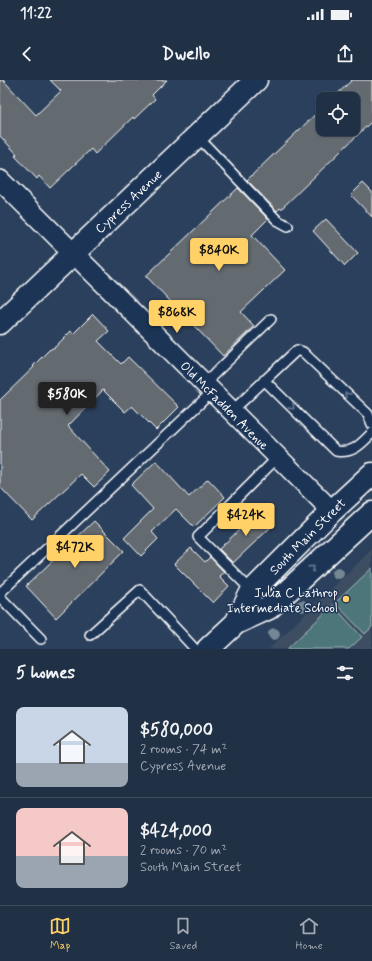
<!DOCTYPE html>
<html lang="en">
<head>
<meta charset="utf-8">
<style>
	:root { --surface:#203045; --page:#28384c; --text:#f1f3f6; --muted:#a2a9b3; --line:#3d4b5e; --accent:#ffd166 }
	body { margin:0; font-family:Mynerve,sans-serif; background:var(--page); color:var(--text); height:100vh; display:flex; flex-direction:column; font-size:15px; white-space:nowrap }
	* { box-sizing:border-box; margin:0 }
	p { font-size:13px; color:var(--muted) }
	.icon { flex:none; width:22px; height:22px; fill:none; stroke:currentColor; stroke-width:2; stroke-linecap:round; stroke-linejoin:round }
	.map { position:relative; height:569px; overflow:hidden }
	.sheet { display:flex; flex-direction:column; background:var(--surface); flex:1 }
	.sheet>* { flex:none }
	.tools { position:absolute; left:316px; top:12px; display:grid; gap:8px }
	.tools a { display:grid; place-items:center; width:44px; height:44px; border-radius:8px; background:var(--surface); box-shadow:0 1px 3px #0004,0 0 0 1px var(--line); font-size:20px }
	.price { position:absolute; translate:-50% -34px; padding:0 9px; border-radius:4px; background:var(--accent); color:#111; font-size:13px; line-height:26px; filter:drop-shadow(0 1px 2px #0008) }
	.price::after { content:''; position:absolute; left:50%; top:24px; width:12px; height:9px; margin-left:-6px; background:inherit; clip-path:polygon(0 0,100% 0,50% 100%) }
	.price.on { background:#222; color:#fff }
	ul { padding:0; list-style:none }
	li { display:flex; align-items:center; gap:12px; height:100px; padding:0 16px }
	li+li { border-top:1px solid var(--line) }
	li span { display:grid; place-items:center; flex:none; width:112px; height:80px; border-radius:8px; color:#555 }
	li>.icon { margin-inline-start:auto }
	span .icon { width:48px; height:48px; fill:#fffc; stroke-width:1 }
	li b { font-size:17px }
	h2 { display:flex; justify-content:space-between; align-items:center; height:48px; padding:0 16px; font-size:17px }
	.status { display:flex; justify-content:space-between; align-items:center; height:28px; padding:0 20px; background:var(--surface); direction:ltr }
	.status svg { height:11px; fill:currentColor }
	header { display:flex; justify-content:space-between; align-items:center; height:52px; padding:0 16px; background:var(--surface); font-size:18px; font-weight:700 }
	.tabs { display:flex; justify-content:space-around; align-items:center; height:56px; border-top:1px solid var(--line); background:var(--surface); font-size:11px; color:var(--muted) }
	.tabs a { display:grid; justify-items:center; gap:2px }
	.tabs .on { color:var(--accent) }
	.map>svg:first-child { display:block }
</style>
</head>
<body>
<div class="status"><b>11:22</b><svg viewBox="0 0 49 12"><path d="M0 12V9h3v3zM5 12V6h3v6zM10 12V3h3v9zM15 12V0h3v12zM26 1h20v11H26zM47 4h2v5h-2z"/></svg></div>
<header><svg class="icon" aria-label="back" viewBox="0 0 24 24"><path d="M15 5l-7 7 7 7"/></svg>Dwello<svg class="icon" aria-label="share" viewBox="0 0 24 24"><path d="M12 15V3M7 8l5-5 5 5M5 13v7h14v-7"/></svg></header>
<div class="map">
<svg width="372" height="569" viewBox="0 0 372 569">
	<rect width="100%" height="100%" fill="#2b405c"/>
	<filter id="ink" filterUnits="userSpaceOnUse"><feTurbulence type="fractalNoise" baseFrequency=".025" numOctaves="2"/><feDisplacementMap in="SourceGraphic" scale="8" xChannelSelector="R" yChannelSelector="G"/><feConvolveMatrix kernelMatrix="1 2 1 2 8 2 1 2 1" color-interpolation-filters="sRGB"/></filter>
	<g filter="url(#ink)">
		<!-- built -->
		<path fill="#3c4d62" d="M372 469V569H269Z"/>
		<!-- park -->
		<path fill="#4d767a" stroke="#a6babc" d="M372 488V547L365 554 335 523Z
			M333 525 362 557 349 569H287Z"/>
		<!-- building -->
		<path fill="#646a6f" stroke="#fff" d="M0 0H3L36 35 61 11 50 0H167L152 15 155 19 134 39 133 37 95 74 91 69 50 108 39 96 37 99 15 76 17 74 0 56Z
			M352 0H372V41L281 129 280 128 277 131 247 100 323 27V49H353V19H332Z
			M363 103 372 112V137L351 115Z
			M238 108 268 139 252 155 285 190 241 232 254 246 223 276 146 196Z
			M326 139 358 173 345 186 313 151Z
			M93 234 109 251 98 261 121 284 128 277 179 327 156 350 132 326 125 332 103 310 68 346 110 392 94 407 81 394 32 440 0 407V320L34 287 33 286 49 270 55 267 71 251 73 254Z
			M156 381 189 417 208 399 225 417 194 447 176 429 152 452 158 459 141 476 124 458 153 429 131 405Z
			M260 430 273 445 233 483 219 469Z
			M94 441 124 471 56 538 26 506Z
			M191 468 205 482 210 477 224 492 219 496 229 506 213 523 174 484Z"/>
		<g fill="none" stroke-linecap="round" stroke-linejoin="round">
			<defs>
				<path id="service" d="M197 56 277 140 288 146
					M264 300 336 371C353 374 361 364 372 353
					M204 304 271 239
					M232 331 297 270 303 272 368 334 372 344
					M252 511 198 457 278 377
					M0 513 212 312
					M0 517 41 559
					M90 555 140 510 195 569"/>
				<path id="minor" d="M0 100 332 431"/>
				<path id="tertiary" d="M0 243 256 0"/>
				<path id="primary" d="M236 543 252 511 332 431 372 394
					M208 569 236 543 269 528 372 433"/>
			</defs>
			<!-- service casing -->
			<use href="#service" stroke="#fff" stroke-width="12"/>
			<!-- minor casing -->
			<use href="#minor" stroke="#fff" stroke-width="22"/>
			<!-- tertiary casing -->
			<use href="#tertiary" stroke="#fff" stroke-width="25"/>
			<!-- primary casing -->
			<use href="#primary" stroke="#fff" stroke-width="25"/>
			<!-- service -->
			<use href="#service" stroke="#1d3557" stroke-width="9"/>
			<!-- minor -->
			<use href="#minor" stroke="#1d3557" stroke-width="19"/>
			<!-- tertiary -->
			<use href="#tertiary" stroke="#1d3557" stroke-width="22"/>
			<!-- primary -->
			<use href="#primary" stroke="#1d3557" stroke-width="22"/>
		</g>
		<!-- trees -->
		<g fill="#748795">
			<circle cx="338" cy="493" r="6"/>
			<circle cx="302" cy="526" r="6"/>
			<circle cx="274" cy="554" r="6"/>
		</g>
		<!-- one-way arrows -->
		<defs><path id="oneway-chevron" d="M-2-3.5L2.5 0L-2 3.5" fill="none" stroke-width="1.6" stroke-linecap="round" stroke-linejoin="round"/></defs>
		<g stroke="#6c7c92">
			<use href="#oneway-chevron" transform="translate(347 315) rotate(-136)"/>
			<use href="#oneway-chevron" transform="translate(292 327) rotate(44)"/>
			<use href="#oneway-chevron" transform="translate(312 488) rotate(-43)"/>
		</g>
	</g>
	<!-- markers -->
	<circle fill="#ffd166" stroke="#1d3557" stroke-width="1.5" cx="346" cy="519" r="4"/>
	<g text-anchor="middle" stroke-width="3" stroke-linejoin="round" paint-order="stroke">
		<!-- street labels -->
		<g font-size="13" fill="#fff" stroke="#1d3557">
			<text transform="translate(128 121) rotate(-43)" y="5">Cypress Avenue</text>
			<text transform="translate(225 325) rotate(45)" y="5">Old McFadden Avenue</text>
			<text transform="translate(307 456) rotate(-45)" y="5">South Main Street</text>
		</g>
		<!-- poi labels -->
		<g font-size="13" fill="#fff" stroke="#1d3557" text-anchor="end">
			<text x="338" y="517">Julia C Lathrop<tspan x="338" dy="15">Intermediate School</tspan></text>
		</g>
	</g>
</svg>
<div class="tools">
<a><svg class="icon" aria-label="locate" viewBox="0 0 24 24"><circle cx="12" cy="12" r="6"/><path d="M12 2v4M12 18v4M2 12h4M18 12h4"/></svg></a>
</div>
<b class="price" style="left:219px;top:192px">$840K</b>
<b class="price" style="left:177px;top:254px">$868K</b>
<b class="price on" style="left:67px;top:336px">$580K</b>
<b class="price" style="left:246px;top:457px">$424K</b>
<b class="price" style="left:75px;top:489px">$472K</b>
</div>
<section class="sheet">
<h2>5 homes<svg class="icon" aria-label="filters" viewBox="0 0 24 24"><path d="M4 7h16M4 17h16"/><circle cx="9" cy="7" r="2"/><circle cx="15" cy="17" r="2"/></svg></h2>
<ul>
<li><span style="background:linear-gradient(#c9d6e8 70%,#9aa5b1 0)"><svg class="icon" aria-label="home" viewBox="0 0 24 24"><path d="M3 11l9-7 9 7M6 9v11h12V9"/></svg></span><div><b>$580,000</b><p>2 rooms · 74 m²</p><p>Cypress Avenue</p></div></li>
<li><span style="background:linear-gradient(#f6c9c9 60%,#9aa5b1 0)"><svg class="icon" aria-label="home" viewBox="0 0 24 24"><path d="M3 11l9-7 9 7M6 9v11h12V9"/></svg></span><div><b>$424,000</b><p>2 rooms · 70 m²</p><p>South Main Street</p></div></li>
</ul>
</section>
<nav class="tabs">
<a class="on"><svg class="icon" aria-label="map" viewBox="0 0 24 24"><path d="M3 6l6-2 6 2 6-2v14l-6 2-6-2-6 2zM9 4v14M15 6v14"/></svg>Map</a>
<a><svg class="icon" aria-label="saved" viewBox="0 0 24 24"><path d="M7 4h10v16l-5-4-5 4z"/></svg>Saved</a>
<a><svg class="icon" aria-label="home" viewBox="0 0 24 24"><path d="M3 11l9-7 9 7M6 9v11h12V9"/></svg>Home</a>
</nav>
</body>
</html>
